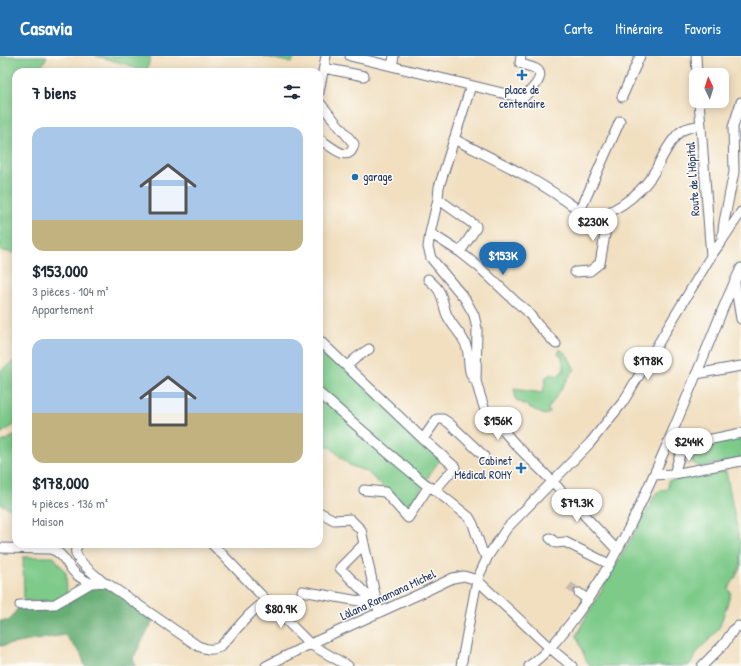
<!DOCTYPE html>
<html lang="fr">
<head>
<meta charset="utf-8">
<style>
	:root { --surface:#fff; --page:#f6f6f7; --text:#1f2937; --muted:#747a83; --accent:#1f6fb2 }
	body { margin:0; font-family:"Patrick Hand",sans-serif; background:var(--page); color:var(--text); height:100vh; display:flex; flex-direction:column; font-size:15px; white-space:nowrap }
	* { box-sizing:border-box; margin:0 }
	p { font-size:13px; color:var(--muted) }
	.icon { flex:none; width:22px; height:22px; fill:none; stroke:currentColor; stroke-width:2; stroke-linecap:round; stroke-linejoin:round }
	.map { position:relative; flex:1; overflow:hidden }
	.panel { position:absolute; left:12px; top:12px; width:311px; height:480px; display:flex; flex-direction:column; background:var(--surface); border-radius:12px; box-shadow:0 2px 10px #0003 }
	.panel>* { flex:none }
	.needle { width:26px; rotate:356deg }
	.controls { position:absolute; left:689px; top:12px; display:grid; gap:8px }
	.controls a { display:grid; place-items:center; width:40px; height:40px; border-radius:8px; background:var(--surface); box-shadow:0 2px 10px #0003; font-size:20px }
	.price { position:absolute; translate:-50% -34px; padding:0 9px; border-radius:14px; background:#fff; color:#222; font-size:13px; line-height:26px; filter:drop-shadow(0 1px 2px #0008) }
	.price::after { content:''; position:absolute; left:50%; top:24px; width:12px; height:9px; margin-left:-6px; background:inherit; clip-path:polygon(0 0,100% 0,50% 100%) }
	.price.on { background:var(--accent); color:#fff }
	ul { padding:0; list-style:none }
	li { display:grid; align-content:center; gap:8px; height:212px; padding:0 20px }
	li span { display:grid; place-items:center; height:124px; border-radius:12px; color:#555 }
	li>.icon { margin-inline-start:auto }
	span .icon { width:72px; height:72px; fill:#fffc; stroke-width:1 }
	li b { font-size:17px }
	h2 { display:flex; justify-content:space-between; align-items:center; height:48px; padding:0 20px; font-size:17px }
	header { display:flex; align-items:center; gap:24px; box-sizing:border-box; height:56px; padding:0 20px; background:var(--accent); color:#fff }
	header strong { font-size:19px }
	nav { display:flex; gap:22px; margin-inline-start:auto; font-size:14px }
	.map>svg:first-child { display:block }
</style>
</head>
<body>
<header>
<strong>Casavia</strong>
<nav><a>Carte</a><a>Itinéraire</a><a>Favoris</a></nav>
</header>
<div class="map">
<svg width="741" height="610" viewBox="0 0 741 610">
	<rect width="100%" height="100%" fill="#fdfcf7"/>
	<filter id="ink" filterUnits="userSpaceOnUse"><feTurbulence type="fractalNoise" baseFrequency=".025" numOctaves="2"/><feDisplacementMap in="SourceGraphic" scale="8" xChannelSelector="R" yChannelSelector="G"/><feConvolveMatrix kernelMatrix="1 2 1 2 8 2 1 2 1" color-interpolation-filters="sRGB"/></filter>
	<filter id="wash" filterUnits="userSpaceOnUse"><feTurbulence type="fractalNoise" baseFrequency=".012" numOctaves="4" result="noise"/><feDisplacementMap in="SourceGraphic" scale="16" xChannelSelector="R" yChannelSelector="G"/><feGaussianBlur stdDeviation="0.9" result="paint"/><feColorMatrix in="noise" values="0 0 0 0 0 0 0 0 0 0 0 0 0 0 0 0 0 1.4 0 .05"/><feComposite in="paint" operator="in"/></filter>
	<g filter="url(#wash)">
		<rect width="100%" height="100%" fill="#f1dfc0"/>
		<!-- green -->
		<path fill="#7dca89" stroke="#4c7c74" d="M0 0H47L39 16H16V198L0 194Z
			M96 0H151L146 16H143L126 8Z
			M263 0H294L292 7Z
			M319 288 441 402 424 427 410 456 367 416 349 409 330 391 319 387Z
			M560 293 568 300 575 314 571 318 548 353 550 357 544 359 516 344 514 333 543 337 546 321 551 318 558 320 564 313 562 301 558 298Z
			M16 304V368L0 378V315Z
			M16 379V455L0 448V387Z
			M741 382V403L700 411 694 408 691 402 693 395 697 391Z
			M726 415 741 493V510L737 517 736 521 728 533 731 537 720 570C715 579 706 586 699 594 695 600 693 606 688 610H590L586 604 576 579 580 574 582 568 643 462 656 437 661 434 668 433V425Z
			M23 501H54L66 517 67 538 54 545H24Z"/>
		<!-- forest -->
		<path fill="#66ae75" stroke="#406e6a" d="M103 526 155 561 133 602 135 610H85L81 598 65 579 0 590V565H9L20 549 50 548Z"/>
	</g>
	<g filter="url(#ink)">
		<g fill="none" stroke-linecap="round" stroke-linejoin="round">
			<!-- minor-tunnel -->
			<path stroke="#c6bcac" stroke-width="9" stroke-dasharray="9 4.5" stroke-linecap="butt" d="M569 530 579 537"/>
			<defs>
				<path id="minor" d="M350 0 523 42C528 37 548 20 536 13 531 10 525 10 520 7L521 0
					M696 0 697 19
					M392 10 394 0
					M324 12 364 20
					M471 30 439 131 438 143 430 177 428 191 431 202 465 243 474 259 477 273 476 325 480 339 485 354 515 388 552 425 617 494
					M319 36 326 0
					M622 41 640 0
					M699 45 711 200
					M319 46 354 88C350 109 332 91 321 84
					M454 83C491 102 529 119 563 143 572 149 586 161 598 159 619 156 646 132 656 113 661 103 673 79 683 74 689 71 695 70 701 69
					M438 143 476 170V172L460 196
					M580 155 620 65
					M430 177 460 196 479 211 516 246 526 254 538 269 556 288
					M722 183 724 166 734 116 733 71 741 46
					M575 216 590 215 600 207 609 156
					M428 223C431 226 435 229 437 232 444 240 443 253 448 261 454 273 465 281 467 293 470 304 467 319 476 325
					M735 227 741 263
					M319 284 423 383 455 411 435 434 469 461 473 468 482 495 488 500
					M347 310 356 302 369 293
					M696 318 741 310
					M319 337 387 396 424 427 435 434
					M670 382C673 387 678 388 683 389L741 377
					M423 383 437 363H443L449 367 484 400
					M674 418 683 389
					M654 419 674 418 741 405
					M364 434 385 436 408 462 429 430
					M319 456 334 464 350 463 361 474 379 557
					M550 482 556 487 565 486 609 508
					M78 488C76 491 75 494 76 497 78 507 96 519 103 526
					M212 488 223 499 266 544 310 588 348 610
					M364 488 340 512 376 548
					M0 492 50 493C65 497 66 510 77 519 81 522 88 527 93 527 100 527 102 525 108 528L198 590C207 593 210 595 220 591L249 559 266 544
					M302 535 376 548
					M579 537 588 544
					M20 549 55 548 91 527
					M266 610 310 588 424 536 453 522 464 520 477 524 550 592 572 610
					M461 610 477 524 488 500 507 472 590 387 623 346 711 200 721 186 741 156
					M529 610C547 597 560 581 573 564 613 511 640 451 666 391 684 349 701 307 718 265 725 247 733 229 741 212
					M702 610 724 588 734 573 738 570 741 571"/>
			</defs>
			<!-- minor casing -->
			<use href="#minor" stroke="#666d80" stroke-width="11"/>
			<!-- minor -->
			<use href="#minor" stroke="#fff" stroke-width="9"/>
		</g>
	</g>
	<!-- markers -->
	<g fill="#1f6fb2" stroke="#fdfcf7" stroke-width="1.5">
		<path d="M520 13h4v4h4v4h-4v4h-4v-4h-4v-4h4z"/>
		<circle cx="355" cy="121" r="4"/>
		<path d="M519 406h4v4h4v4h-4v4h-4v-4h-4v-4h4z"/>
	</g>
	<g text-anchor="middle" stroke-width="3" stroke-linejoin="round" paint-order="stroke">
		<!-- poi labels -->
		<g font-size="12" fill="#1b2f5e" stroke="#fdfcf7">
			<text x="522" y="38">place de<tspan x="522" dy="14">centenaire</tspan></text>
			<text x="363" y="125" text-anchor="start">garage</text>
			<text x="512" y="409" text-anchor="end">Cabinet<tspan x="512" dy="14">Médical ROHY</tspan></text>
		</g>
		<!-- street labels -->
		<g font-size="12" fill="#1b2f5e" stroke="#fdfcf7">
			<text transform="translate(693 123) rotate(-94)" y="4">Route de l'Hôpital</text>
			<text transform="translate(388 539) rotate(-25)" y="4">Làlana Ranamana Michel</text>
		</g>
	</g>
</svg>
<div class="controls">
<a><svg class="needle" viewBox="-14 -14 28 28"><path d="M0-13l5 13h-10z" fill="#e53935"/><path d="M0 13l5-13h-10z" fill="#747a83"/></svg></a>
</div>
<b class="price" style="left:593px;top:186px">$230K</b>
<b class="price on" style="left:503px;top:220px">$153K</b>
<b class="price" style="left:648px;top:325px">$178K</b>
<b class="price" style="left:498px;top:385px">$156K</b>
<b class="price" style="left:689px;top:406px">$244K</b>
<b class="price" style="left:577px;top:467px">$79.3K</b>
<b class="price" style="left:281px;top:573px">$80.9K</b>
<section class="panel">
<h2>7 biens<svg class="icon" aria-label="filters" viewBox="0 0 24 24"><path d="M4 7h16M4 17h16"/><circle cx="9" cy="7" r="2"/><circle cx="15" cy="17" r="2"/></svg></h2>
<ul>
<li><span style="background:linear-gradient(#a9c7e8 75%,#c2b280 0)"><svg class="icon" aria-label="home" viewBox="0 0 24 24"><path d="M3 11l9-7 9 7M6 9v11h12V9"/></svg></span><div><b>$153,000</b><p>3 pièces · 104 m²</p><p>Appartement</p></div></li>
<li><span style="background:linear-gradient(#a9c7e8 60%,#c2b280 0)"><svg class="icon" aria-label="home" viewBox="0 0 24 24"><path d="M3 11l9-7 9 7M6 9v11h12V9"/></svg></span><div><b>$178,000</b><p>4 pièces · 136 m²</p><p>Maison</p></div></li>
</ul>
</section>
</div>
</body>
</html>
